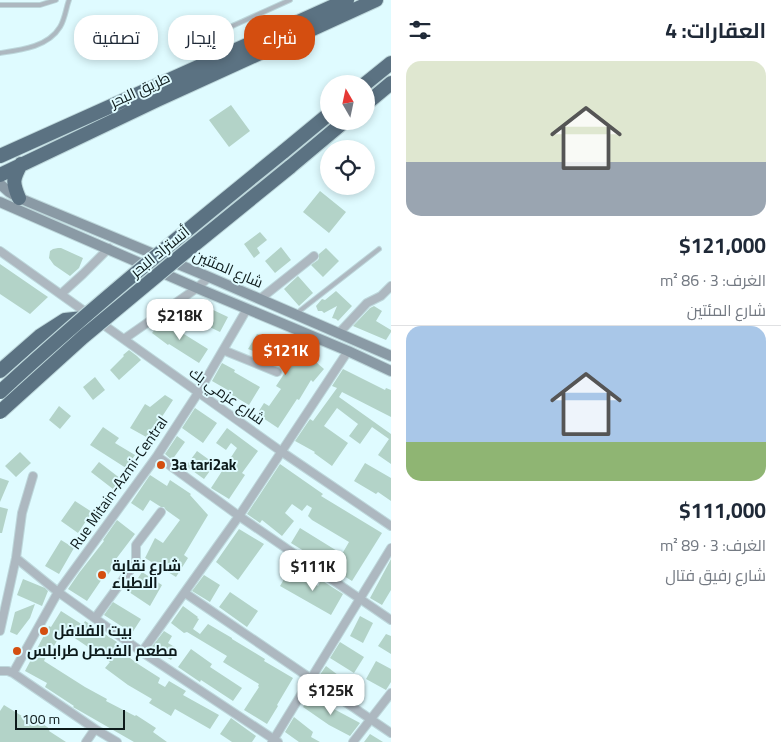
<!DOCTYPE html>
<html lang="ar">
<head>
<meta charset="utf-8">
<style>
	:root { --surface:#fff; --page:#f2f2f3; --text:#1f2937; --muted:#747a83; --line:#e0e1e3; --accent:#d44e10 }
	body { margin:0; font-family:Georgia,Cairo,serif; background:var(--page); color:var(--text); direction:rtl; height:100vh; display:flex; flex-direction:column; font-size:19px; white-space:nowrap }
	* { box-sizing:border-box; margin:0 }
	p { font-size:16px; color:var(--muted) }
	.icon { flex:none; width:28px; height:28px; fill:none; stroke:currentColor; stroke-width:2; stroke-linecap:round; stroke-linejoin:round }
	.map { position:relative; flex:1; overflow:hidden; direction:ltr }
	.details { display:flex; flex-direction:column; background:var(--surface); width:390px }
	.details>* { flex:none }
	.top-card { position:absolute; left:15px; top:15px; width:300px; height:45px; direction:rtl; display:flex; gap:10px }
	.needle { width:32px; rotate:351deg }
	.buttons { position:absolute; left:320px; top:75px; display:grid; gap:10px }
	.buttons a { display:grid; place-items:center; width:55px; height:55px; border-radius:50%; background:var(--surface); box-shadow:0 2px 8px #0003; font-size:25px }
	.scale { position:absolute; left:15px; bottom:12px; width:110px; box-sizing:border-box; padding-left:5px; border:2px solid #0d1a1b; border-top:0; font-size:14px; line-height:18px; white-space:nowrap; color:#0d1a1b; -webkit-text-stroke:4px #dffbff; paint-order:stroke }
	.price { position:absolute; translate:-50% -42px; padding:0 11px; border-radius:10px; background:#fff; color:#222; font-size:16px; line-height:32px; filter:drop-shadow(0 1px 2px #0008) }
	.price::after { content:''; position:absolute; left:50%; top:30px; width:15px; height:11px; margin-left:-8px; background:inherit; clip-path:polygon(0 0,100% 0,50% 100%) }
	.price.current { background:var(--accent); color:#fff }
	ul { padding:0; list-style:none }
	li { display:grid; align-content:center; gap:10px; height:265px; padding:0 15px }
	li+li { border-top:1px solid var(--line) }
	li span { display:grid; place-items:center; height:155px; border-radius:15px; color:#555 }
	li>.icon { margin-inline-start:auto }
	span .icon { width:90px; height:90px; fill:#fffc; stroke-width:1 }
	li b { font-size:21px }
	h2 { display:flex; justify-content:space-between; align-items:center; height:60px; padding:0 15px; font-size:21px }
	.tag { padding:0 18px; border-radius:20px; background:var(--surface); box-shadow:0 2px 8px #0003; font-size:18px; line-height:45px }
	.tag.current { background:var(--accent); color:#fff }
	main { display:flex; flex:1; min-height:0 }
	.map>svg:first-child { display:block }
</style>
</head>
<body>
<main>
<section class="details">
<h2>العقارات: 4<svg class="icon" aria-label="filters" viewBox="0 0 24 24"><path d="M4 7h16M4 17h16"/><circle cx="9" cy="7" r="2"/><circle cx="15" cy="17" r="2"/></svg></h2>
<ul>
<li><span style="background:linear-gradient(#dfe7d0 65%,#9aa5b1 0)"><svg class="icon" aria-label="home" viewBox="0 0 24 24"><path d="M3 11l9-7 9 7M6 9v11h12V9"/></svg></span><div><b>$121,000</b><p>الغرف: 3 · 86 m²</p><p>شارع المئتين</p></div></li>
<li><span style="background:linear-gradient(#a9c7e8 75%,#8fb573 0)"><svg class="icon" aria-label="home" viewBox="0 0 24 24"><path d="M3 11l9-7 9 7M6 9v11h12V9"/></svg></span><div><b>$111,000</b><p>الغرف: 3 · 89 m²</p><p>شارع رفيق فتال</p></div></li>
</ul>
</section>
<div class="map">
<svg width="391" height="742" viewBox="0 0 391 742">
	<rect width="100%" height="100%" fill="#dffbff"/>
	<!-- building -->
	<path fill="#b3d3c8" d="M231 105 250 131 229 147 209 120Z
		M320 191 346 212 329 233 303 212Z
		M260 232 267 240 257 248 260 253 254 258 244 244Z
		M281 247 291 260 275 273 265 261Z
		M58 248H61L83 258 79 268 70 276 54 265 49 258 50 251 53 249Z
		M326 248 339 261 323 277 311 265 318 260 319 258V254Z
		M0 264 48 297 30 314 0 294Z
		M298 276 313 293 299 306 284 289Z
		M336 291 352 306 338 321 336 319 332 318 337 306 324 313 322 311H318L316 306 322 299 325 300Z
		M188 301 206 314 209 308 228 317 220 332 193 319V320L174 311Z
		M374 306 382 311 376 321 391 330V332L386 340 353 326 370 308Z
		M164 318 179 331 208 349 199 363 169 344 168 345 152 333Z
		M257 334 301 349 324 369 313 382 311 380 299 400 297 399 278 428 257 414 264 403 269 406 281 389 276 386 290 365 248 349Z
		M129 350 137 356 141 360 119 380 110 370 124 356 123 355Z
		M222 363 235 370 234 372 260 387 249 405 232 395 233 393 212 381Z
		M343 369 385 390 386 388 391 390V417L342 392 339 397 391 434V464L378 455 389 439 372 427 360 444 349 436 358 424 337 408 324 426 348 443 332 466 314 453 315 452 295 441 310 419 313 421 337 388 332 386Z
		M95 377 105 390 93 400 83 387Z
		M165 395 173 400 148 438 130 428 145 404 150 407Z
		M59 406 71 416 60 429 49 420Z
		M195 408 217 423 203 443 182 428Z
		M103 427 119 438 115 443 135 455 126 468 90 445Z
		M227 428 258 451 242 473 245 475 229 499 211 488 237 448 231 443 226 450 216 443Z
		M177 436 185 442 172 460 165 454Z
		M197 451 215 464 204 479 186 466Z
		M20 452 31 463 16 477 5 466Z
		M99 462 121 479 113 489 91 472Z
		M365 463 391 478V501L378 492 376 494 354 481Z
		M280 464 323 494 321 496 382 533 352 581 291 543 300 528 342 554 349 542 312 520 308 516 312 508 307 505 302 511 292 504 285 513 294 521 282 536 262 520 260 523 247 514Z
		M150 475 167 486 170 480 191 494 190 495 208 515 184 555 188 558 176 577 145 558 155 538 163 543 180 520 166 510 164 507H161L150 500 143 511 131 503Z
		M0 478 9 481 0 502Z
		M75 501 92 512 78 533 61 521Z
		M0 507 8 509 2 533H0Z
		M117 520 135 534 116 559 118 561 104 580 102 579 87 601 68 589 79 573 104 541 103 540Z
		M239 529 264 544 238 580 216 562Z
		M61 540 74 548 59 574 45 566Z
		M391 559V590L382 605 370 598Z
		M290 569 318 586 321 580 343 594 331 615 280 586Z
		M142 572 162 585 150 606 129 592Z
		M204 575 220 585 210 602 192 591Z
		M23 579 45 588 48 591 42 606 17 595Z
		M230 592 258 611 247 627 219 607Z
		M113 602 141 619 132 633 104 615Z
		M35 604 30 618 17 635 10 632 15 612Z
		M183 606 198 617 197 618 199 619 193 629 200 634 208 624 232 638V639L265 659 264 661 293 678 277 705 278 706 267 724 244 710 259 687 258 686 259 684 223 662 227 656 187 632 184 633 171 623Z
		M61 611 83 625 85 621 117 642 114 646 138 664 160 678 158 683 165 687 169 681 186 691 183 695 219 715 210 729 175 709 171 716 149 703 152 699 128 685 105 668 110 662 63 630 54 646 52 644 44 661 85 687 107 699 106 701 135 716 136 715 156 728 153 732 167 742H134L73 707 74 706 45 687 47 683 25 671 49 626 51 627Z
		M360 616 373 623 363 643 350 636Z
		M164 631 172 636 168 643 178 649 171 660 151 648Z
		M386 634 391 636V654L378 646Z
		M340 642 364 657 354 673 330 658Z
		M191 649 212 664 210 667 242 688 233 701 201 680 200 682 178 667Z
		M376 661 391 669V682L386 690 366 679Z
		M326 666 346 681 338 690 319 676Z
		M312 695 332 708 360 723 350 736 329 725 303 707Z
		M4 705 30 721 33 717 50 729 49 731 66 742H0V711Z
		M294 717 313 732 311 737 320 742H299L285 732Z
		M231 718 256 736 252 742H232L220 734Z
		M370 734 383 742H364Z"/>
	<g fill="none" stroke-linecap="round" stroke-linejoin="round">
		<defs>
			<path id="lane" d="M0 5H40L56 0
				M188 46 290 0
				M0 53C21 50 48 47 60 27 65 19 66 8 69 0
				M297 313 379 249"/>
			<path id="street" d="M0 251 282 452 391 526
				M61 294 83 274 109 248
				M260 299 314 256
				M339 333 367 303 381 296 391 286
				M124 339 197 288 209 277
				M223 350 277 372
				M157 456 239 516 391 620
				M16 558 58 592 142 652 278 742
				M185 593 391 733
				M95 618 136 562V545L161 512
				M0 631 16 558 22 513 33 476
				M142 652 239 516 348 351
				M0 671H8L13 673 95 729 117 742
				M13 673 58 592 157 456 198 393 247 309
				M86 742 95 729
				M272 742 391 548
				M353 742 391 693"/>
			<path id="secondary" d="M0 184 9 192 19 198 209 277 391 356
				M0 202 197 288 348 351 391 371"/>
			<path id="highway" d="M365 84 391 63
				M366 104 391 83
				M283 152 329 114
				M0 156 347 0
				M290 167 345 121
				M0 175 157 100 376 0
				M19 198C12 182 13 179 21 164
				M0 371 40 336 65 320 83 318"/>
		</defs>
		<!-- lane casing -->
		<use href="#lane" stroke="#bdd7db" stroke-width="6"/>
		<!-- street casing -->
		<use href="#street" stroke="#bdd7db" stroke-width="10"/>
		<!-- secondary casing -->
		<use href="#secondary" stroke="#bdd7db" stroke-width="12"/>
		<!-- highway casing -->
		<use href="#highway" stroke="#bdd7db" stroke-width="16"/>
		<!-- lane -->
		<use href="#lane" stroke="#adb8c0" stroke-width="4"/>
		<!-- street -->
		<use href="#street" stroke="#adb8c0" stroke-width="8"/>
		<!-- secondary -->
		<use href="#secondary" stroke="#8a9aa5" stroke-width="10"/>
		<!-- highway -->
		<use href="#highway" stroke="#5b7282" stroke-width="14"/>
		<defs>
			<path id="highway-bridge" d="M0 392C91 308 187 230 283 152
				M0 412 83 337 178 258 290 167"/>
		</defs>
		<!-- highway-bridge casing -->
		<use href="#highway-bridge" stroke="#bdd7db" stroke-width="16" stroke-linecap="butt"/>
		<!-- highway-bridge -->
		<use href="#highway-bridge" stroke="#5b7282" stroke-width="14"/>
	</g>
	<!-- markers -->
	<g fill="#d44e10" stroke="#dffbff" stroke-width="2">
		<circle cx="161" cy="465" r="5"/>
		<circle cx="102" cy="575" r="5"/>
		<circle cx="44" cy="631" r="5"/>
		<circle cx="17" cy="651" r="5"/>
	</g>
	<g text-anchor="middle" stroke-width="4" stroke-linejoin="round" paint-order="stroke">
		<!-- street labels -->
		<g font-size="15" fill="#0d1a1b" stroke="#dffbff">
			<text transform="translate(140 90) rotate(-25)" y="5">طريق البحر</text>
			<text transform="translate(160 252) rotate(-39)" y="5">أتستراد البحر</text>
			<text transform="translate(228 269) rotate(23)" y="5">شارع المئتين</text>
			<text transform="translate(227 396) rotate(35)" y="5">شارع عزمي بك</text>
			<text transform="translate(119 483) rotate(-55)" y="5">Rue Mitain-Azmi-Central</text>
		</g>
		<!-- poi labels -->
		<g font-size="15" font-weight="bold" fill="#0d1a1b" stroke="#dffbff" text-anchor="start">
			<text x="171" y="470">3a tari2ak</text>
			<text x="112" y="571">شارع نقابة<tspan x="112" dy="17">الاطباء</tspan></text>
			<text x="54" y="636">بيت الفلافل</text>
			<text x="27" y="656">مطعم الفيصل طرابلس</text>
		</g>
	</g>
</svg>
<div class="buttons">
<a><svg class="needle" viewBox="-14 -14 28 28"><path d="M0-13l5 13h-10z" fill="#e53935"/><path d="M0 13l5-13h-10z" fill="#747a83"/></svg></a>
<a><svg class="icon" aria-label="locate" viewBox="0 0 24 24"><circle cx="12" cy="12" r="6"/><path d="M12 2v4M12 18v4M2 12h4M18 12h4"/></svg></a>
</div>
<div class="scale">100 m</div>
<b class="price" style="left:180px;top:341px">$218K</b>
<b class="price current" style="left:286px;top:376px">$121K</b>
<b class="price" style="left:313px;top:592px">$111K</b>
<b class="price" style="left:331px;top:716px">$125K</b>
<div class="top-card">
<a class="tag current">شراء</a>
<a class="tag">إيجار</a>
<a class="tag">تصفية</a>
</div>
</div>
</main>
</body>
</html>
